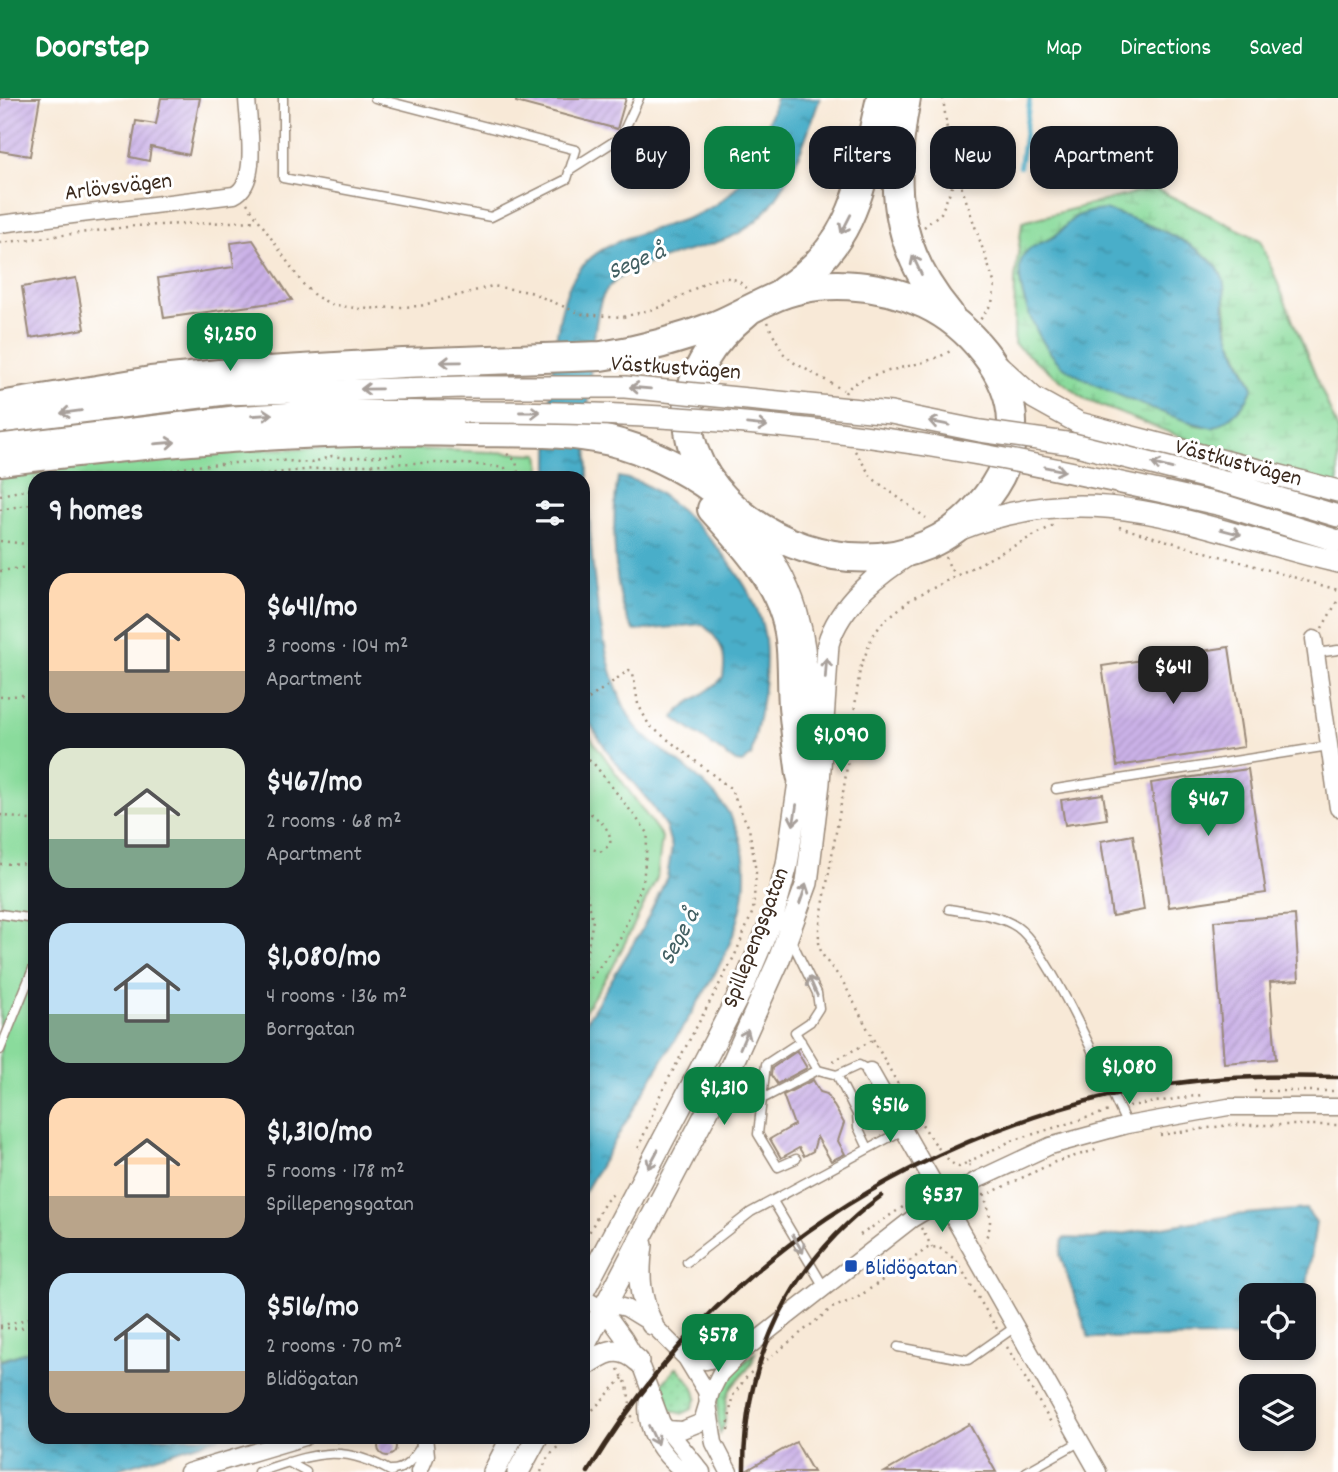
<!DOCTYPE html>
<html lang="en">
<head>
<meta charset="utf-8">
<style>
	:root { --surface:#171b24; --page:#20242c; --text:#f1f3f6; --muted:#9ea1a6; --accent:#0b8043 }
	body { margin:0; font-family:Dekko,sans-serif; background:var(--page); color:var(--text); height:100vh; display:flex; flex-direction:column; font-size:26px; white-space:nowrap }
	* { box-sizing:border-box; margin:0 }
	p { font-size:23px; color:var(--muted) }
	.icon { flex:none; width:38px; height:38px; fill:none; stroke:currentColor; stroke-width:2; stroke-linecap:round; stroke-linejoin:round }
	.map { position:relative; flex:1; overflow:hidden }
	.drawer { position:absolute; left:28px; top:373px; width:562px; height:973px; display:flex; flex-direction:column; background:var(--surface); border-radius:21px; box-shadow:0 4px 10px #0003 }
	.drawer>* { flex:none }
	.banner { position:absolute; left:611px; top:28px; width:621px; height:63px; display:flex; gap:14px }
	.tools { position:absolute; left:1239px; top:1185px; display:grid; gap:14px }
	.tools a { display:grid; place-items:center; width:77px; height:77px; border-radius:14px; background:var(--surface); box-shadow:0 4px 10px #0003; font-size:35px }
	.price { position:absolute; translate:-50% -60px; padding:0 16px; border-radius:14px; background:var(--accent); color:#fff; font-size:23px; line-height:46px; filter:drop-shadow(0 2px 4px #0008) }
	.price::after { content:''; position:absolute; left:50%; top:42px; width:21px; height:16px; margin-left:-10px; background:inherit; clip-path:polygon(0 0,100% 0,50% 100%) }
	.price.on { background:#222; color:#fff }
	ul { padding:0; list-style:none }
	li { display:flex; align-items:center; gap:21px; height:175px; padding:0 21px }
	li span { display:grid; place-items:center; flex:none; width:196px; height:140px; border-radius:21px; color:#555 }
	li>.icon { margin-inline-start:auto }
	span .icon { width:84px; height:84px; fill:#fffc; stroke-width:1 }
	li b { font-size:30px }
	h2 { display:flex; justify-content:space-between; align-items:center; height:84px; padding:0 21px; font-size:30px }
	.pill { padding:0 24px; border-radius:21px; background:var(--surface); box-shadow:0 4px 10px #0003; font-size:24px; line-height:63px }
	.pill.on { background:var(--accent); color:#fff }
	header { display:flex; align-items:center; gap:42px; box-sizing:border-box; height:98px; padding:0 35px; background:var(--accent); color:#fff }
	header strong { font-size:33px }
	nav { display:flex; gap:38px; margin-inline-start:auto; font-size:24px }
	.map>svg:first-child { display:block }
</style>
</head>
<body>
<header>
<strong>Doorstep</strong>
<nav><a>Map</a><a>Directions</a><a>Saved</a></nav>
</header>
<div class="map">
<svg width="1338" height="1374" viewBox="0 0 1338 1374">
	<defs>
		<pattern id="grass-dots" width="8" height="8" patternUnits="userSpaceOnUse" patternTransform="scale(1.75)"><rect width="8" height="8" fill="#8adb9c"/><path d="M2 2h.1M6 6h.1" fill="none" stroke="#78bc86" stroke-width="1.8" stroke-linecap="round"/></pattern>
		<pattern id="wetland-marsh" width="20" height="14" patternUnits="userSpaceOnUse" patternTransform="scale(1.75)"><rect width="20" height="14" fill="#8adb9c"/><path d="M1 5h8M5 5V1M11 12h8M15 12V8" fill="none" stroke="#78bc86"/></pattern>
		<pattern id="water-ripples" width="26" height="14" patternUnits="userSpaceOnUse" patternTransform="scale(1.75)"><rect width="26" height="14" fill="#49aec9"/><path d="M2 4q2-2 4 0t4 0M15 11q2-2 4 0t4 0" fill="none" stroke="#3e8ea3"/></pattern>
		<pattern id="building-hatch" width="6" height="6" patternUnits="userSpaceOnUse" patternTransform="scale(1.75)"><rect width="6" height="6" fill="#cab1e7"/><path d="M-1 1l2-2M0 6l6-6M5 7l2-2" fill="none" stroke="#ae98c6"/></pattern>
	</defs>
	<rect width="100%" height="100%" fill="#fff"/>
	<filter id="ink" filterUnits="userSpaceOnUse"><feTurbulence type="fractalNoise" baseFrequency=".0143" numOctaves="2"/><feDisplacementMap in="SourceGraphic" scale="14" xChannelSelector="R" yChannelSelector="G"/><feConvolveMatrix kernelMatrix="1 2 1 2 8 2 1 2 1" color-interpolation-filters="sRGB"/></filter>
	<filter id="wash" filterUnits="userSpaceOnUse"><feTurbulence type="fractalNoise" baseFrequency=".00686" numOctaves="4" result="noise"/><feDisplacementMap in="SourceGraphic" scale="28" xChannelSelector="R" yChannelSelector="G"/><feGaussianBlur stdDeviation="1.57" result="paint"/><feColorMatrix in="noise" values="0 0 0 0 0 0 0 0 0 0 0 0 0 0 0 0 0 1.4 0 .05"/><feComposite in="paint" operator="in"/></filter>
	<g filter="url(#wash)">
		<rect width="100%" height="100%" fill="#f8e9d7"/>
		<!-- grass -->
		<path fill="url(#grass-dots)" stroke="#62825d" stroke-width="2" d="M755 1255C752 1272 739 1277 730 1292 722 1306 729 1324 720 1336 712 1292 722 1282 755 1255Z
			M677 1269 693 1288 697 1299 692 1311 682 1316 669 1311 663 1285Z"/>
		<!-- wetland -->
		<path fill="url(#wetland-marsh)" stroke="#62825d" stroke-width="2" fill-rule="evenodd" d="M1154 90 1260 142 1338 332V400L1086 302 1014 246 1015 181 1022 124ZM1075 119 1225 200 1229 238 1253 289C1235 311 1229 333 1197 327L1063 268 1043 144 1055 138Z"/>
		<!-- park -->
		<path fill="#8adb9c" stroke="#62825d" stroke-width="2" d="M387 350 539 356 542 380H35V1252L0 1262V377L162 352Z
			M583 629 662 739 657 780 613 869 583 915Z"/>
		<!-- water -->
		<path fill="url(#water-ripples)" stroke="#426c74" stroke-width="2" d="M776 0H820C804 44 788 101 747 130 712 156 620 158 602 200 598 209 597 222 595 232 581 322 583 551 634 626 643 639 660 651 673 660 715 691 746 722 745 778 745 842 698 903 666 956 638 1003 611 1050 583 1097V929L644 828 667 779 672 750 666 729 648 702 612 660 583 615V380H549C549 329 550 241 567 194 592 127 674 139 722 102 754 79 764 35 776 0Z
			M1105 112C1136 121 1214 148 1223 181 1226 193 1224 207 1225 219 1229 244 1242 267 1253 289 1247 307 1230 322 1213 330 1179 323 1092 289 1064 269 1041 252 1013 191 1021 163 1026 147 1043 146 1055 138 1062 133 1067 125 1074 120 1083 114 1095 113 1105 112Z
			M618 379C627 381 636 382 644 386 691 412 759 486 765 542 769 581 759 620 751 658L742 665 736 664 674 620C681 605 711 595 723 579 727 554 721 542 702 526L635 533C611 505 612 415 618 379Z
			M1306 1111 1316 1124 1305 1202 1304 1205V1197H1251V1239L1089 1240 1060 1157 1063 1140 1092 1141 1234 1117Z
			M35 1251V1339H220L109 1374H0V1263Z"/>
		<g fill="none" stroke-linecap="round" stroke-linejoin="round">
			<!-- stream -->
			<path stroke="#49aec9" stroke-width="4.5" d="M1020 69 1030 0"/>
		</g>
		<g id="blocks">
			<!-- building -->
			<path fill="url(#building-hatch)" d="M0 0H40L30 58 0 53Z
				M161 0H200L189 57 151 49 149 63 130 59 136 23 156 26Z
				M516 0H626L617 31 516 4Z
				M253 142 292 202 164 220 158 180 234 169 231 145Z
				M76 180 85 231 30 240 22 189Z
				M1229 549 1244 649 1117 668 1102 568Z
				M1248 671 1266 795 1169 809 1151 685Z
				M1103 696 1107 721 1065 727 1061 702Z
				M1133 737 1144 812 1112 818 1101 743Z
				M1295 817 1299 882 1270 884 1276 961 1224 965 1214 823Z
				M797 953 807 970 777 986 771 977 772 970Z
				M813 982 820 994 827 996 844 1025 838 1043 845 1056 831 1063 817 1039 813 1053 804 1058 799 1050 781 1060 770 1041 794 1027 783 997Z
				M969 1326 996 1374H885Z
				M378 1349a9 9 0 1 1 18 0a9 9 0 1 1-18 0Z
				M796 1344 813 1374H744Z"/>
		</g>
	</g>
	<g filter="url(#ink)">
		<use href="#blocks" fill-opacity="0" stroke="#9a8a7a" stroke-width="2"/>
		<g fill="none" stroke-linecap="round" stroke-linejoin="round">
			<defs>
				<path id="lane" d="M283 0V80L491 119 567 81 576 52 375 0
					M569 72 621 39 639 0
					M1316 555 1338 552
					M1056 691 1329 648
					M949 811C971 815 998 816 1017 829 1049 851 1107 986 1127 1027
					M0 816 35 821
					M791 842 817 895 819 910 810 924 795 934 818 972 837 977
					M0 952 35 866
					M764 1000 818 972
					M868 1050 858 1029 857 1016 837 977 859 967 870 973
					M796 1061 778 1069 758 1036 766 966 801 943
					M773 1103 824 1189
					M687 1164 751 1114 903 1032
					M898 1249 968 1262 1015 1229
					M288 1364 306 1374
					M391 1372C408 1372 415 1357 424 1344
					M258 1374C312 1357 340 1343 392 1374
					M1026 1374 1081 1343"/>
				<path id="street" d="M0 126 234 97C260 85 248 26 247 0
					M1314 541 1338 710
					M870 973 1098 1374
					M583 1200 603 1211 624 1240 642 1271 662 1325 702 1374
					M603 1211 618 1208 626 1210 652 1226 686 1260 706 1293 714 1345 729 1374
					M686 1260 706 1263 738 1255
					M648 1300C643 1331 660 1355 684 1374
					M667 1331 682 1332 702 1324 711 1294 720 1276 743 1253 912 1121 977 1082 1050 1048 1127 1027 1228 1009H1338
					M188 1374 305 1339
					M419 1374 426 1357 424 1339"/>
				<path id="secondary" d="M998 267 1034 300 1079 325 1338 393
					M0 324 225 296 464 289
					M0 347 234 319 327 313 462 314
					M1228 385 1338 418
					M1222 407 1338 443
					M743 421C797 483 812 543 805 624
					M958 432C1098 375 1203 433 1338 464
					M642 1147C638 1177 639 1199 652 1226
					M583 1194 701 970 745 885 773 818 787 767 802 663
					M583 1250 732 966 778 864 807 785 819 685 828 546C840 505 879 475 914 453
					M583 1269C602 1256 618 1244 638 1263
					M494 1374 512 1339
					M518 1374 537 1339"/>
				<path id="highway" d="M906 0C890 83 892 148 949 216
					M783 193C859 145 862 80 881 0
					M0 308 151 283 219 276 403 265 601 258C641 252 679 242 717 227 736 219 753 209 771 201 818 179 879 185 925 206 967 226 1011 274 1012 324 1013 357 1001 383 979 408 857 552 563 364 747 214
					M0 363C155 344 311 330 467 334 514 335 564 332 610 343 648 352 684 371 715 393
					M712 411C740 442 772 476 785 517 794 546 791 578 793 608 795 631 798 654 801 677"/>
			</defs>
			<!-- lane casing -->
			<use href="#lane" stroke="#9a8a7a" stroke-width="11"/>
			<!-- street casing -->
			<use href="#street" stroke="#9a8a7a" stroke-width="19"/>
			<!-- secondary casing -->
			<use href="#secondary" stroke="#9a8a7a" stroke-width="24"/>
			<!-- highway casing -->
			<use href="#highway" stroke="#9a8a7a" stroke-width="32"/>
			<!-- path -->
			<path stroke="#9a8a7a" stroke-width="2.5" stroke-dasharray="2 5" stroke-linecap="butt" d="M943 0 950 55 995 187 992 205 980 222
				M247 105 302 185 315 198 331 206 360 211 420 208 492 188 530 194 581 216 623 219 661 209 709 183 724 179 737 182 748 191
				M924 129 941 115 957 77
				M0 145 135 128 256 123
				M767 224 783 255 793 264 843 292
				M845 295C858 271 927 271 953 251
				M855 353 872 380 926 420
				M507 356 516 363 519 380
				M130 380 194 368 276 362 311 365 332 358 347 360 406 356
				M232 380C317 370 421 358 505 370L507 380
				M0 397 35 390
				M0 412 35 405
				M1119 429 1338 492
				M0 443 35 447
				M945 459 954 477
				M0 473 35 468
				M1322 530 1338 502
				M0 599 35 596
				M583 605 629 572 633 575 638 606 649 627 730 690 749 730 756 774 753 813 735 857 661 995 638 1051
				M583 658 594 666 648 735 643 784 620 841 583 891
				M583 705V709C595 720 613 729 610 747L600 754 583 747
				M0 717 35 723
				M0 766 35 765
				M583 782 593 822 583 875
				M833 963 873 942
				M1254 993H1335
				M1129 1008 1202 997
				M1160 1037 1230 1027H1338
				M968 1064 1011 1043 1109 1013
				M970 1068 968 1064 959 1069C934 1064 859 913 843 884 836 873 825 864 821 853 818 846 819 838 819 831L845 683 860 571 872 539 883 524 910 502 1054 427
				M983 1096C990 1112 994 1127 984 1143
				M984 1098 1055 1064 1099 1051
				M921 1130 932 1149
				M860 1137 906 1107
				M583 1146 605 1104 616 1093
				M887 1168 892 1174
				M0 1228 35 1219
				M0 1230H21L35 1226
				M1007 1249 1053 1328
				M618 1271 627 1287 633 1325
				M583 1322 624 1279
				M728 1332 732 1299 748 1277 832 1210 857 1200 928 1150 938 1149 956 1162 997 1231
				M366 1339 398 1342 406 1340
				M337 1344 363 1339
				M541 1374 548 1359 567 1339"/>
			<!-- lane -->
			<use href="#lane" stroke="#fff" stroke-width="8"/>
			<!-- street -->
			<use href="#street" stroke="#fff" stroke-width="16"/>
			<!-- secondary -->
			<use href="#secondary" stroke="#fff" stroke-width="21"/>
			<!-- highway -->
			<use href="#highway" stroke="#fff" stroke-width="28"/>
			<!-- rail -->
			<path stroke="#3b2a1e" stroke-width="4.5" d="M588 1374C628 1309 677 1244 734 1193 838 1097 975 1029 1111 997 1185 979 1262 977 1338 979
				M744 1374C743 1263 790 1164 881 1098"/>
			<defs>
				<path id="secondary-bridge" d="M464 289H625L891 315 980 333 1073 346 1228 385
					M462 314C635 313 808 325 978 356 1060 371 1141 389 1222 407"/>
			</defs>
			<!-- secondary-bridge casing -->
			<use href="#secondary-bridge" stroke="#9a8a7a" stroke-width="24" stroke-linecap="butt"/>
			<!-- secondary-bridge -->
			<use href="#secondary-bridge" stroke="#fff" stroke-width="21"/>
		</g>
		<!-- one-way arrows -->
		<defs><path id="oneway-shaft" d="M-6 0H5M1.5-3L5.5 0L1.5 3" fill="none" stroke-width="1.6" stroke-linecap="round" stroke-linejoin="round" transform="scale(1.75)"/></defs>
		<g stroke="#a79f9a">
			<use href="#oneway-shaft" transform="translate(846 126) rotate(117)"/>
			<use href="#oneway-shaft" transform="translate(917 167) rotate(-115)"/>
			<use href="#oneway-shaft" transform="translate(451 264) rotate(179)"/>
			<use href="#oneway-shaft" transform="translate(640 290) rotate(-175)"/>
			<use href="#oneway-shaft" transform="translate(371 291) rotate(179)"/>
			<use href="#oneway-shaft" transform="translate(71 314) rotate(172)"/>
			<use href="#oneway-shaft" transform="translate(530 314)"/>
			<use href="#oneway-shaft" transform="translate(262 317) rotate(-4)"/>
			<use href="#oneway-shaft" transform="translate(939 325) rotate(-169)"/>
			<use href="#oneway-shaft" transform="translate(757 327) rotate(6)"/>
			<use href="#oneway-shaft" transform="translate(165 345) rotate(-5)"/>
			<use href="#oneway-shaft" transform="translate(1162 368) rotate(-166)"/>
			<use href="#oneway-shaft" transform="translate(1055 371) rotate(11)"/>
			<use href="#oneway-shaft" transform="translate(1231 434) rotate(15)"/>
			<use href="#oneway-shaft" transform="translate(826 570) rotate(-86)"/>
			<use href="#oneway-shaft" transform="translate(795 717) rotate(99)"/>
			<use href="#oneway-shaft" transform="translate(803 796) rotate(-71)"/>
			<use href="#oneway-shaft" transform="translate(813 888) rotate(-114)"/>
			<use href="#oneway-shaft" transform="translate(744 941) rotate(-67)"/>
			<use href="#oneway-shaft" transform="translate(653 1061) rotate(118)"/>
			<use href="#oneway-shaft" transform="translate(798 1146) rotate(60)"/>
			<use href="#oneway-shaft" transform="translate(653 1337) rotate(65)"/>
		</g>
	</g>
	<!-- markers -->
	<rect fill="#1a4fb4" stroke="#fff" stroke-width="2.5" x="844" y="1161" width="14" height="14" rx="3.5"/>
	<g text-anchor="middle" stroke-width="6" stroke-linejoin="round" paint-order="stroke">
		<!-- street labels -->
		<g font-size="23" fill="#3b2a1e" stroke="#fff">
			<text transform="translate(118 87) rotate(-7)" y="8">Arlövsvägen</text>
			<text transform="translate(676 268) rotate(4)" y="8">Västkustvägen</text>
			<text transform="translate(1239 363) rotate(15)" y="8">Västkustvägen</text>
			<text transform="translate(754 839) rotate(-69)" y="8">Spillepengsgatan</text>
		</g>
		<!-- transit labels -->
		<g font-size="23" fill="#164399" stroke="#fff" text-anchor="start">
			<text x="865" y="1176">Blidögatan</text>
		</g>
		<!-- water labels -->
		<g font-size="24" font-style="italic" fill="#415f62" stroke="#fff">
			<text transform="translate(636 162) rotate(-23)" y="8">Sege å</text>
			<text transform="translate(678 838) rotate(-62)" y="8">Sege å</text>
		</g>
	</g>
</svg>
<div class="tools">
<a><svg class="icon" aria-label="locate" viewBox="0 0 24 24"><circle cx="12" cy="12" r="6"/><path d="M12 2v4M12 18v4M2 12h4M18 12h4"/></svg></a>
<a><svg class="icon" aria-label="layers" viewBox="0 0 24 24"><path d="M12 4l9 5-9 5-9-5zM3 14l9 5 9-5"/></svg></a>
</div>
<b class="price" style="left:230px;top:275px">$1,250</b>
<b class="price on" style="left:1173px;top:608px">$641</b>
<b class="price" style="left:841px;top:676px">$1,090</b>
<b class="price" style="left:1208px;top:740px">$467</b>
<b class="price" style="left:1129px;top:1008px">$1,080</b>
<b class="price" style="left:724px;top:1029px">$1,310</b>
<b class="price" style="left:890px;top:1046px">$516</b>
<b class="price" style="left:942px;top:1136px">$537</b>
<b class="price" style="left:718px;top:1276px">$578</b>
<div class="banner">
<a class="pill">Buy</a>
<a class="pill on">Rent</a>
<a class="pill">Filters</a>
<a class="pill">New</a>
<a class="pill">Apartment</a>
</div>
<section class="drawer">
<h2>9 homes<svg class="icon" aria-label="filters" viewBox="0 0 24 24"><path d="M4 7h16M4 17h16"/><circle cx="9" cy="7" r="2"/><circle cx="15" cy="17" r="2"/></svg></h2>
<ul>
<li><span style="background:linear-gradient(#ffd9b3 70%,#b9a48a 0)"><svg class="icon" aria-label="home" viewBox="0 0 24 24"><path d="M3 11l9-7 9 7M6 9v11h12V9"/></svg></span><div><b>$641/mo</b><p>3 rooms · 104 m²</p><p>Apartment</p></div></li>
<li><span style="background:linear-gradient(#dfe7d0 65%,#7fa58c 0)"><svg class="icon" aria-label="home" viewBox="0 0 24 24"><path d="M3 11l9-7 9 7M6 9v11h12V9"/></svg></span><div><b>$467/mo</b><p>2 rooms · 68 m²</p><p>Apartment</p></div></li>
<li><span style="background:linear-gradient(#bfe0f5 65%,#7fa58c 0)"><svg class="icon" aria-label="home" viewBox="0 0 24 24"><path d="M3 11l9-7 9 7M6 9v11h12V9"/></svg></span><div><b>$1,080/mo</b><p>4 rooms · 136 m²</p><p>Borrgatan</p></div></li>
<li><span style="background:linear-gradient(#ffd9b3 70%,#b9a48a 0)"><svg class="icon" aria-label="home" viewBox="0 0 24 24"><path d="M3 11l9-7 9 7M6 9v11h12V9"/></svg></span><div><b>$1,310/mo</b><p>5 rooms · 178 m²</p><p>Spillepengsgatan</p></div></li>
<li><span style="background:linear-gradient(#bfe0f5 70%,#b9a48a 0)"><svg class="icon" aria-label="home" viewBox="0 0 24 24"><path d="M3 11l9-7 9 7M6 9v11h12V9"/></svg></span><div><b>$516/mo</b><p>2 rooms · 70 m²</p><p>Blidögatan</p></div></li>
</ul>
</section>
</div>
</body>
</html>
